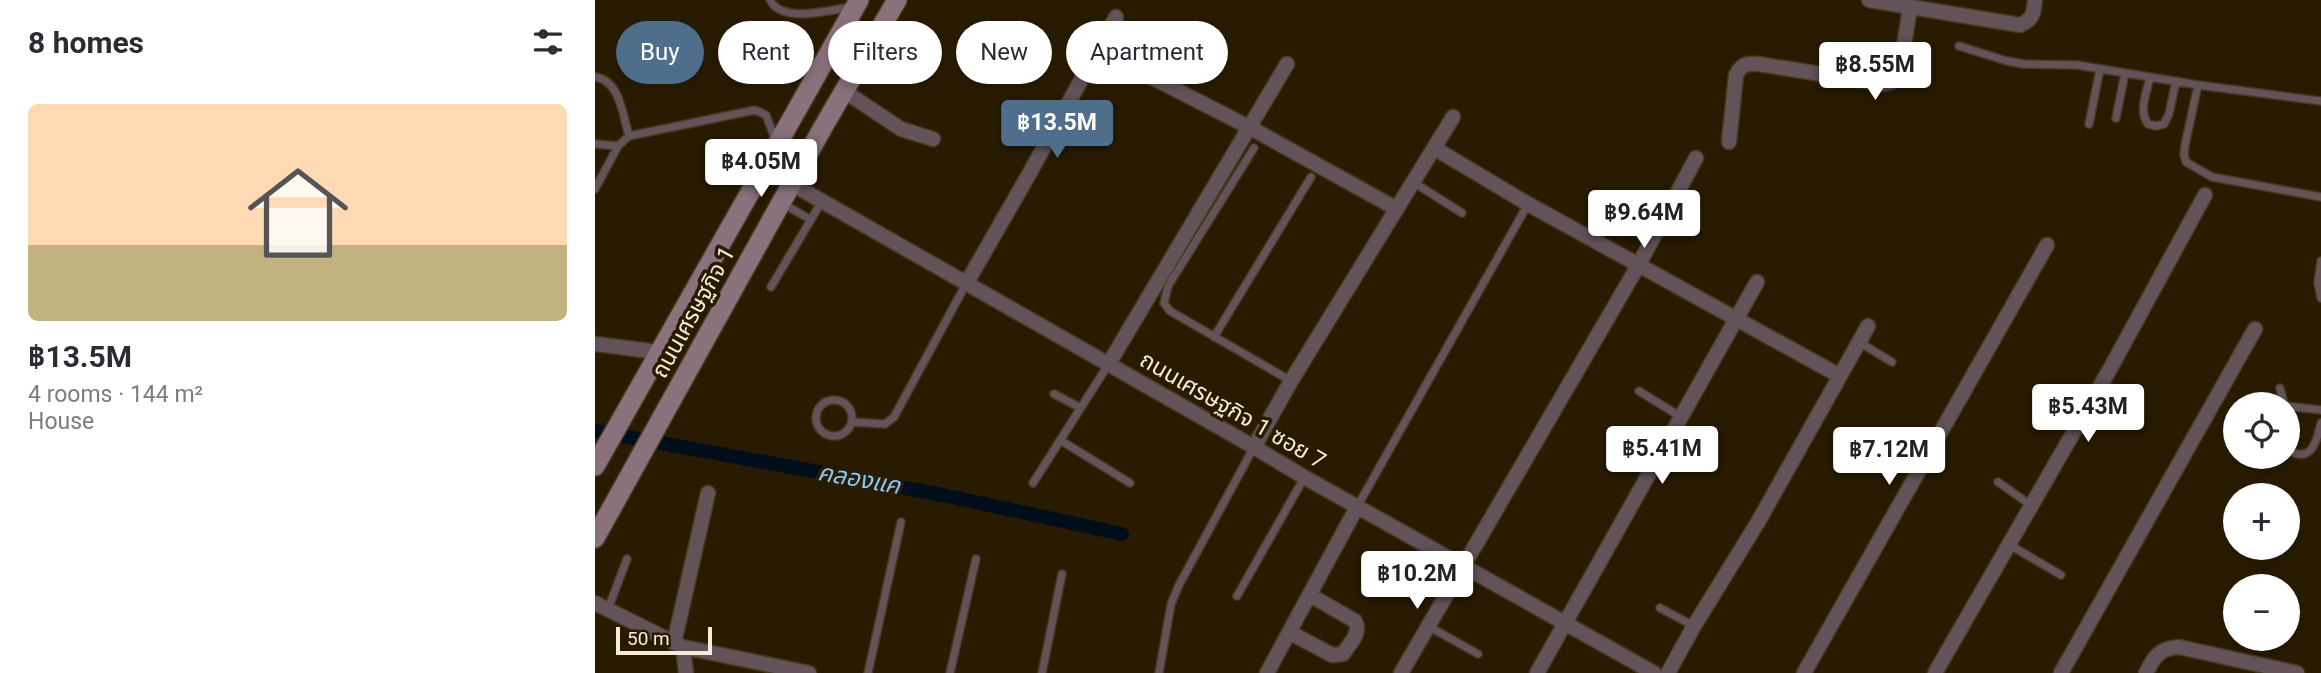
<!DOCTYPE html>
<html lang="en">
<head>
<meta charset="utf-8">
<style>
	:root { --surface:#fff; --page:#f7f7f7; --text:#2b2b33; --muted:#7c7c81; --accent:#4e6e8b }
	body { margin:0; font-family:Roboto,"Noto Sans Thai",sans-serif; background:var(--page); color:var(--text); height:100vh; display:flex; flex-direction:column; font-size:26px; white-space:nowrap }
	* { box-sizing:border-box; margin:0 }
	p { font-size:23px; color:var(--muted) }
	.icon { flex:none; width:38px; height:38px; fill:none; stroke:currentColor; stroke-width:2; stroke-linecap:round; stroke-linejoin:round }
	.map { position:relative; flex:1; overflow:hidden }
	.drawer { display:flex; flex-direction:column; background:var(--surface); width:595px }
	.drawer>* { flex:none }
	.top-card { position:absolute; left:21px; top:21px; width:665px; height:63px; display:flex; gap:14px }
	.controls { position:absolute; left:1628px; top:392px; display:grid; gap:14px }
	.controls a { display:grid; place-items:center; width:77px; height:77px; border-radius:50%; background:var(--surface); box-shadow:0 4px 10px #0003; font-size:35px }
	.scale { position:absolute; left:21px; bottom:18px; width:96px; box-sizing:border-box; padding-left:7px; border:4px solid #f5ecdb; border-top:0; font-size:19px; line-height:24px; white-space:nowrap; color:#f5ecdb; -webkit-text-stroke:5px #291b00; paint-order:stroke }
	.price { position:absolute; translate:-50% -60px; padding:0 16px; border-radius:7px; background:#fff; color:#222; font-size:23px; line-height:46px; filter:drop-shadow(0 2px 4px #0008) }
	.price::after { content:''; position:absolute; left:50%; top:42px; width:21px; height:16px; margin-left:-10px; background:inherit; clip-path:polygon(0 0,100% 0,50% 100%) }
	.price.selected { background:var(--accent); color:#fff }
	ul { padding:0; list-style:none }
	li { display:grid; align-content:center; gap:14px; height:371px; padding:0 28px }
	li span { display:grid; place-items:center; height:217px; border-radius:10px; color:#555 }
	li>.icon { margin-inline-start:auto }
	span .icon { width:126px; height:126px; fill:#fffc; stroke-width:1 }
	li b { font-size:30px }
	h2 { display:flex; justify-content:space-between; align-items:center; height:84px; padding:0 28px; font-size:30px }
	.tag { padding:0 24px; border-radius:32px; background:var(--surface); box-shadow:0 4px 10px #0003; font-size:24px; line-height:63px }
	.tag.selected { background:var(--accent); color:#fff }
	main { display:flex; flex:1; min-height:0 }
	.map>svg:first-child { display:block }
</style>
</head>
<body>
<main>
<section class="drawer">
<h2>8 homes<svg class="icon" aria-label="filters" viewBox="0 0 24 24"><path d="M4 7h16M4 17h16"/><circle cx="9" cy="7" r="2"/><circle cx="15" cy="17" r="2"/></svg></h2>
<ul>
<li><span style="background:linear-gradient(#ffd9b3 65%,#c2b280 0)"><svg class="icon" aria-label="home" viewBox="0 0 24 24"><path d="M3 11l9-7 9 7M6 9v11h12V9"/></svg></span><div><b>฿13.5M</b><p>4 rooms · 144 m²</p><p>House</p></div></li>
</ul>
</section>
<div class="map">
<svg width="1726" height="673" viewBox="0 0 1726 673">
	<rect width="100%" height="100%" fill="#291b00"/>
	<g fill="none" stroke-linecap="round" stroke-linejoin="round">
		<!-- canal -->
		<path stroke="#000e1c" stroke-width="14" d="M0 431 348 495 527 534"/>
		<defs>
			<path id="lane" d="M175 0C187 24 234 10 256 7
				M1364 46 1412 61 1429 64 1482 65 1603 85 1726 101
				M0 77C25 80 28 116 34 136
				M1555 77C1552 92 1543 111 1553 124L1561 126 1569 124 1574 114 1581 81
				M1603 85 1590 145 1589 155 1591 162 1617 177 1726 197
				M1521 118 1530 73
				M1494 124 1505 69
				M0 144 23 146
				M659 148 573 286 569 303 575 311 696 381
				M818 182 867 213
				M0 189 23 146 34 136 160 110 171 115 180 139
				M187 203 216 220
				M1726 261 1723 283 1726 298
				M176 287 227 201
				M619 337 716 177
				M1264 342 1297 362
				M1685 388 1689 404
				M1044 391 1086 417
				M459 394 486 408
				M221 418a18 18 0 1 1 36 0a18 18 0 1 1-36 0Z
				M1692 406 1726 410
				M257 422 290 424 299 417 371 284
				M465 440 535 483
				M1692 449C1715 465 1722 442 1726 423
				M1403 482 1437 506
				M438 483 513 365
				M762 507 933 204
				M1415 545 1466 575
				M642 596 709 478
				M1065 608 1099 626
				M13 609 32 559
				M833 626 883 654
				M273 673 306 522
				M355 673 381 559
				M447 673 467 574
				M564 673 576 604 584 585 659 447"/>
			<path id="street" d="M1274 0 1425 25C1438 20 1439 12 1440 0
				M503 50 654 127 802 209
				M249 91 306 129 338 139
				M1134 142 1141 75C1147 64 1151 63 1163 64L1289 84 1299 81 1305 72 1315 7
				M839 148 933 204 1245 376
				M197 184 659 447 709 477 1059 673
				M371 284 433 176 521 17
				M0 344 63 352
				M513 365 692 64
				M659 447 696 381 858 117
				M0 603 88 647 214 673
				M694 632 737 655 748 654C754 644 767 633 760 621L715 595
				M79 643 113 493
				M88 647 91 673
				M672 673 762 507
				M806 673 1043 266 1101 158
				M942 673 1162 282
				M1073 673 1099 626 1163 522 1273 326
				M1209 673 1452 245
				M1340 673 1515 369 1610 195
				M1466 673 1660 329
				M1551 673C1559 657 1564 648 1584 647L1702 673"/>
			<path id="secondary" d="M0 466 264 0
				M0 538 227 129 302 0"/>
		</defs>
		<!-- lane casing -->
		<use href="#lane" stroke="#46381f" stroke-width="10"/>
		<!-- street casing -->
		<use href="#street" stroke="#46381f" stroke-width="17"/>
		<!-- secondary casing -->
		<use href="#secondary" stroke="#46381f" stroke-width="22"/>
		<!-- lane -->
		<use href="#lane" stroke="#635359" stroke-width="7"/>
		<!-- street -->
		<use href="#street" stroke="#635359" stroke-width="14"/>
		<!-- secondary -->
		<use href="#secondary" stroke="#8a717b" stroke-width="19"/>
	</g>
	<g text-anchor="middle" stroke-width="7" stroke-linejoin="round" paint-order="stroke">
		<!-- street labels -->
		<g font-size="23" fill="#f5ecdb" stroke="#291b00">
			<text transform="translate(98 312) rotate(-61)" y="8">ถนนเศรษฐกิจ 1</text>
			<text transform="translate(638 410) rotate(30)" y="8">ถนนเศรษฐกิจ 1 ซอย 7</text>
		</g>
		<!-- water labels -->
		<g font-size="24" font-style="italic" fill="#85c8f9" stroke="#291b00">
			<text transform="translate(264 479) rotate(10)" y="8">คลองแค</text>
		</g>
	</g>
</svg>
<div class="controls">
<a><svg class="icon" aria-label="locate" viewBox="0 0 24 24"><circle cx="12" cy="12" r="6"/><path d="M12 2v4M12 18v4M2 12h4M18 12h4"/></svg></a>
<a>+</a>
<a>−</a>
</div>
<div class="scale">50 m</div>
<b class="price" style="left:1280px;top:102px">฿8.55M</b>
<b class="price selected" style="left:462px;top:160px">฿13.5M</b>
<b class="price" style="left:166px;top:199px">฿4.05M</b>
<b class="price" style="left:1049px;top:250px">฿9.64M</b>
<b class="price" style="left:1493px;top:444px">฿5.43M</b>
<b class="price" style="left:1067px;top:486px">฿5.41M</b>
<b class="price" style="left:1294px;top:487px">฿7.12M</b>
<b class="price" style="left:822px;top:611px">฿10.2M</b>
<div class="top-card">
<a class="tag selected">Buy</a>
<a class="tag">Rent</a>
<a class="tag">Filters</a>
<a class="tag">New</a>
<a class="tag">Apartment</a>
</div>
</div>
</main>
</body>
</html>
